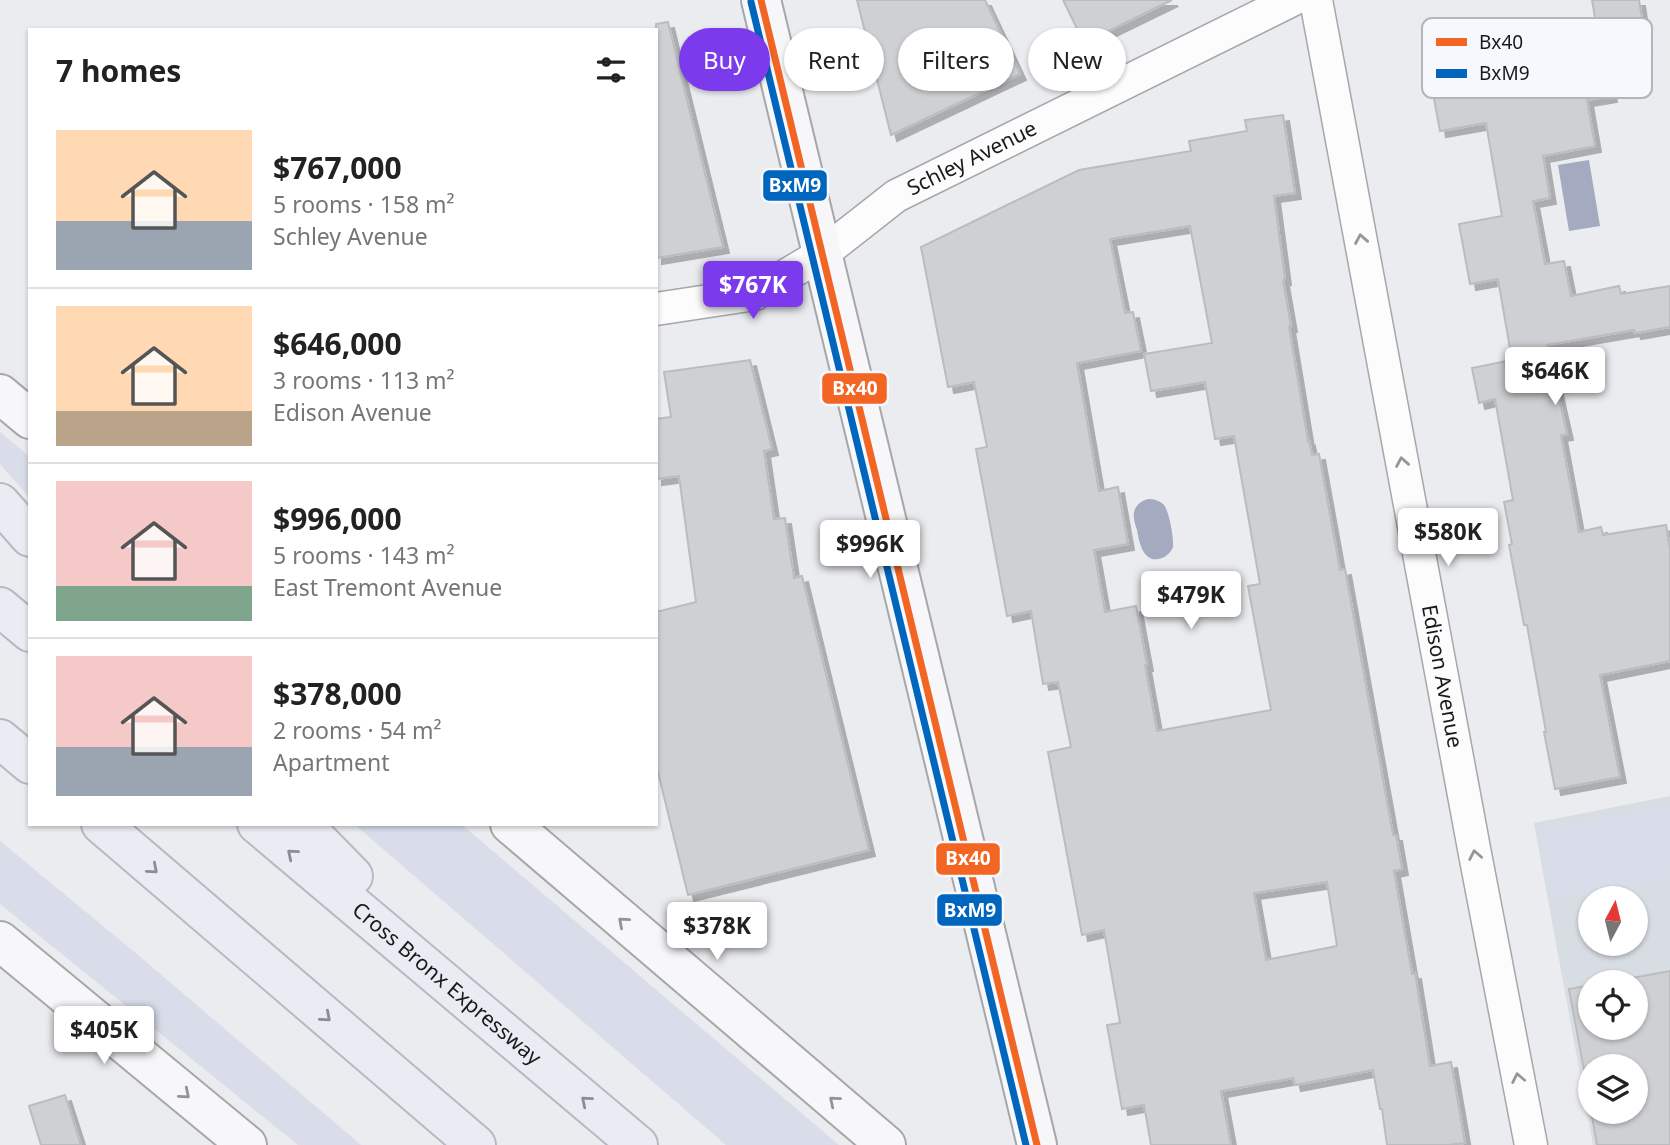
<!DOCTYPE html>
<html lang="en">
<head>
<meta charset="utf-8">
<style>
	:root { --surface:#fff; --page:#f6f6f6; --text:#222; --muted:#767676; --line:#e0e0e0; --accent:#7c3aed }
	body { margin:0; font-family:"Noto Sans",sans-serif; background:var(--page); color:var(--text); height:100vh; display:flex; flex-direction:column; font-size:26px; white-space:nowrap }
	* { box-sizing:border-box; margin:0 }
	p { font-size:23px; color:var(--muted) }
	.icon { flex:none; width:38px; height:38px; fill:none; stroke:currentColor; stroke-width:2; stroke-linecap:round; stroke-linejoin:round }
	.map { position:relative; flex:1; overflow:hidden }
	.sheet { position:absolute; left:28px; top:28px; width:630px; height:798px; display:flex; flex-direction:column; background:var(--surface); border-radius:0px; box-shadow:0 2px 5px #0004 }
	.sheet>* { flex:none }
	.hud { position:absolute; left:679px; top:28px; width:665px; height:63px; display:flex; gap:14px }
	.needle { width:46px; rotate:7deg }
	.buttons { position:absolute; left:1578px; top:886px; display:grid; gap:14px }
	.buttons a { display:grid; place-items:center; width:70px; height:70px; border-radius:50%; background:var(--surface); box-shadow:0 2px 5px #0004; font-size:35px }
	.price { position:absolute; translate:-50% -60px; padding:0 16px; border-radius:7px; background:#fff; color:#222; font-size:23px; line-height:46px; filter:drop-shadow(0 2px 4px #0008) }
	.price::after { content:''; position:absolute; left:50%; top:42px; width:21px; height:16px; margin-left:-10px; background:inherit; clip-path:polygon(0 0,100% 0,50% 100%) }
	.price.active { background:var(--accent); color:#fff }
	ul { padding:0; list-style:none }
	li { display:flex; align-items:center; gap:21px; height:175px; padding:0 28px }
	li+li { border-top:2px solid var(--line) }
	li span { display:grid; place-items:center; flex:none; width:196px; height:140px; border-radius:0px; color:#555 }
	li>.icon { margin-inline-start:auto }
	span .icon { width:84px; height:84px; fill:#fffc; stroke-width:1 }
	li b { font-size:30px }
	h2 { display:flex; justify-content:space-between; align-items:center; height:84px; padding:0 28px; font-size:30px }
	.tag { padding:0 24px; border-radius:32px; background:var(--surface); box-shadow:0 2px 5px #0004; font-size:24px; line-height:63px }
	.tag.active { background:var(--accent); color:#fff }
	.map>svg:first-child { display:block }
</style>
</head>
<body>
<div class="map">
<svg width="1670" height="1145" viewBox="0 0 1670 1145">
	<defs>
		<filter id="shadow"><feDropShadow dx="6" dy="6" stdDeviation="0" flood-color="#0004"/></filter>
	</defs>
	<rect width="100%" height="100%" fill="#eaecef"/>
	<!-- built -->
	<path fill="#d8dce3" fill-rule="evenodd" d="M1670 796V1145H1593L1534 823ZM1591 898H1636V943H1591ZM1591 982H1636V1027H1591ZM1591 1066H1636V1111H1591Z"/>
	<!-- green -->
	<path fill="#d8dde9" d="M0 432 30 457V498L0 464Z
		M1670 806V877L1552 898 1540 829Z
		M354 824H461L839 1145H726Z
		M0 841 138 955 361 1145H298L0 904Z"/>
	<!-- water -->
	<path fill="#a4aac0" d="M1589 160 1600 226 1569 231 1558 165Z
		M1148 499C1154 499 1158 500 1163 504 1169 509 1174 539 1173 547 1171 552 1167 556 1162 558 1144 565 1139 543 1137 530 1135 524 1132 516 1135 509 1138 503 1142 501 1148 499Z"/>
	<!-- building -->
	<path fill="#cfd0d3" stroke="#babcbe" stroke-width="2" fill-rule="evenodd" filter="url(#shadow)" d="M857 0H985L1020 74 891 135Z
		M1063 0H1172L1084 43Z
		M1592 0H1639L1646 44 1601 52Z
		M668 22 723 247 656 258V24Z
		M1511 40 1516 68 1527 66 1528 74 1605 60 1611 96 1587 100 1595 146 1543 156 1550 198 1533 201 1545 264 1564 261 1571 296 1619 286 1621 294 1670 286V327L1635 333 1634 330 1547 345 1567 434 1561 435 1579 532 1601 527 1603 535 1666 525 1670 549V661L1600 675 1620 777 1555 789 1544 732H1546L1527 625H1524L1509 545 1512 544 1504 502 1513 500 1495 399 1479 403 1472 368 1512 360 1498 279 1470 284 1459 224 1502 216 1486 123 1440 131 1426 55Z
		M1283 115 1295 193 1274 196 1285 279 1283 280 1291 326H1289L1308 441 1309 440 1312 455 1319 454 1340 570 1345 569 1393 835H1396L1402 869 1394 871 1412 974 1415 973 1430 1066 1451 1062 1465 1143 1448 1145H1387L1382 1109H1380L1373 1070 1295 1085 1293 1078 1221 1091 1231 1145H1151L1144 1105 1122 1109 1107 1025 1120 1023 1104 930 1082 935 1048 752 1071 747 1058 682 1043 684 1031 611 1007 616 976 449 987 447 974 382 948 387 921 247 1079 170 1191 151 1189 141 1247 131 1245 120ZM1190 226 1212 343 1144 354 1151 391 1205 382 1215 439 1234 436 1260 584 1248 586 1271 710 1157 731 1145 665H1147L1136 606 1105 612 1094 550 1128 544 1118 487 1099 491 1077 363 1141 351 1133 312 1125 313 1110 239ZM1327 882 1337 946 1266 960 1254 893Z
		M750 360 772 449 764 451 774 519 785 518 794 578 802 576 869 850 688 895 656 764V612L696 602 679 476 656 479V419L671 417 664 372Z
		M1670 971V1145H1597L1591 1111H1636V1066H1591V1108L1569 989 1591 985V1027H1636V982H1610Z
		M65 1095 81 1145H41L29 1106Z"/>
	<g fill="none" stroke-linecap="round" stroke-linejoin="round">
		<defs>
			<g id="street">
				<path id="s1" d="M1316 0 1475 854 1531 1145"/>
				<path id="s2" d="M656 309 755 294 822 254 896 196 1292 0"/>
			</g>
			<path id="secondary" d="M761 0 1037 1145
				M0 394 30 419
				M510 824 886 1145
				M0 941 247 1145"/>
			<g id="highway">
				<path d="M0 503 30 537"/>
				<path d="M0 607 30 632"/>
				<path d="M0 739 30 764"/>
				<path d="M101 824 476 1145"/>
				<path id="s3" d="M257 824 638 1145"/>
				<path d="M302 824 353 876"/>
			</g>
		</defs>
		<!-- street casing -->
		<use href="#street" stroke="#a5a7a9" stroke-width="35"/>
		<!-- secondary casing -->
		<use href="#secondary" stroke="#a5a7a9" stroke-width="42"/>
		<!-- highway casing -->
		<use href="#highway" stroke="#b6b9c2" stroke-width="42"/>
		<!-- street -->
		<use href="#street" stroke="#fcfcfd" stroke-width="32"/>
		<!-- secondary -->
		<use href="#secondary" stroke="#f7f7fa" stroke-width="38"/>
		<!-- highway -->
		<use href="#highway" stroke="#e9ecf3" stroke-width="38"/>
		<defs>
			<path id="bus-1" d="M761 0 1037 1145"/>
			<path id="bus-2" d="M751 2 1026 1145"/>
		</defs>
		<!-- bus-1 casing -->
		<use href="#bus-1" stroke="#f6f8fe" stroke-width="12"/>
		<!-- bus-2 casing -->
		<use href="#bus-2" stroke="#f6f8fe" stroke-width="12"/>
		<!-- bus-1 -->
		<use href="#bus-1" stroke="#f26522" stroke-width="7"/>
		<!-- bus-2 -->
		<use href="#bus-2" stroke="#0065bd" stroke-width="7"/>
	</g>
	<!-- one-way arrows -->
	<defs><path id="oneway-chevron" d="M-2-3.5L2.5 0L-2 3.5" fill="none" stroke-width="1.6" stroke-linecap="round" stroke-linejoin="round" transform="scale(1.75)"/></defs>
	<g stroke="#969697">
		<use href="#oneway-chevron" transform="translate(1361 239) rotate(-100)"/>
		<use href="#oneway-chevron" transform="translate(1402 462) rotate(-100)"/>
		<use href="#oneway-chevron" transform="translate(1475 855) rotate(-101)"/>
		<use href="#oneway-chevron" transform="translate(1518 1078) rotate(-101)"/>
	</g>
	<g stroke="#8b8d92">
		<use href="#oneway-chevron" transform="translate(292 854) rotate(-140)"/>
		<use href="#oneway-chevron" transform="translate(153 869) rotate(41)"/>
		<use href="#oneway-chevron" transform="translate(326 1017) rotate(41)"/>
		<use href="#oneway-chevron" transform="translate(586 1101) rotate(-140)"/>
	</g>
	<g stroke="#939396">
		<use href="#oneway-chevron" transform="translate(623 922) rotate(-139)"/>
		<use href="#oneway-chevron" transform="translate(185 1094) rotate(40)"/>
		<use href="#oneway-chevron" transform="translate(834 1101) rotate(-140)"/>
	</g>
	<g text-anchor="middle" stroke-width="6" stroke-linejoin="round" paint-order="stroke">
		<!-- street labels -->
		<g font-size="21" fill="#19191b" stroke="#f6f8fe">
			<text dy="7" stroke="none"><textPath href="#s2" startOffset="357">Schley Avenue</textPath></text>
			<text dy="7" stroke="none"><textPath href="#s1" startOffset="688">Edison Avenue</textPath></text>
			<text dy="7" stroke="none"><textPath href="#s3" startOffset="248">Cross Bronx Expressway</textPath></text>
		</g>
	</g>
	<!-- legend -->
	<rect x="1422" y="18" width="230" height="80" rx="10" fill="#f6f8fe" stroke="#b4b5ba" stroke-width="2"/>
	<rect x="1436" y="38" width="31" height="8" fill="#f26522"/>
	<rect x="1436" y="69" width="31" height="9" fill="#0065bd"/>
	<g font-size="19" fill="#19191b">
		<text x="1479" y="49">Bx40</text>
		<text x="1479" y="80">BxM9</text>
	</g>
	<g stroke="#f6f8fe" stroke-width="2.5">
		<rect x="762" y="169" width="66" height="33" rx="7" fill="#0065bd"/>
		<rect x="821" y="372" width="67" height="33" rx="7" fill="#f26522"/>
		<rect x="935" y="842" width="66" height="34" rx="7" fill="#f26522"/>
		<rect x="936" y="893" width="67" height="34" rx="7" fill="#0065bd"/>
	</g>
	<g font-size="19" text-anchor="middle" font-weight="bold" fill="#fff">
		<text x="795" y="192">BxM9</text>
		<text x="855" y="395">Bx40</text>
		<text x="968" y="865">Bx40</text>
		<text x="970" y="917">BxM9</text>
	</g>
</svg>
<div class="buttons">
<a><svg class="needle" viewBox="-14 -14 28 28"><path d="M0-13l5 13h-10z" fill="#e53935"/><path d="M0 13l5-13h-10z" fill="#767676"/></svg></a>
<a><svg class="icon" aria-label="locate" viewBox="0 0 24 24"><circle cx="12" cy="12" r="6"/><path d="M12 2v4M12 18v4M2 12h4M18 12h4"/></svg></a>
<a><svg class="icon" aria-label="layers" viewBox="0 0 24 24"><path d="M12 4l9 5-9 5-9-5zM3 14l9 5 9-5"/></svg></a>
</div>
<b class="price active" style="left:753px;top:321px">$767K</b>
<b class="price" style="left:1555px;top:407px">$646K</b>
<b class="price" style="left:1448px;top:568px">$580K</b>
<b class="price" style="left:870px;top:580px">$996K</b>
<b class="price" style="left:1191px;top:631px">$479K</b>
<b class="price" style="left:717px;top:962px">$378K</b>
<b class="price" style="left:104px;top:1066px">$405K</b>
<div class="hud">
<a class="tag active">Buy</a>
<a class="tag">Rent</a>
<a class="tag">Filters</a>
<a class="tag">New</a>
</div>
<section class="sheet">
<h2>7 homes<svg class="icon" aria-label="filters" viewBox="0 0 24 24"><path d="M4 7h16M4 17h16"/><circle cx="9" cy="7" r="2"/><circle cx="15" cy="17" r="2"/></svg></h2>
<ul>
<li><span style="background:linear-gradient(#ffd9b3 65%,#9aa5b1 0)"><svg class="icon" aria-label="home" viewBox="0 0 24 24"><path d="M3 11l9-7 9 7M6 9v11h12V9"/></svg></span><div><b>$767,000</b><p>5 rooms · 158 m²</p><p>Schley Avenue</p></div></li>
<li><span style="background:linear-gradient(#ffd9b3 75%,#b9a48a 0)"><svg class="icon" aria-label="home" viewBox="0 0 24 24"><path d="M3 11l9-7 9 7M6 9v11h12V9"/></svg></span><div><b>$646,000</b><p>3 rooms · 113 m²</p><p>Edison Avenue</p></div></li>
<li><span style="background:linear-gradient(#f6c9c9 75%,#7fa58c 0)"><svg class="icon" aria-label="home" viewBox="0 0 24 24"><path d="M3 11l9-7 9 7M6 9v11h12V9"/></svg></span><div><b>$996,000</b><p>5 rooms · 143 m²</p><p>East Tremont Avenue</p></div></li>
<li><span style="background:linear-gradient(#f6c9c9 65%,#9aa5b1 0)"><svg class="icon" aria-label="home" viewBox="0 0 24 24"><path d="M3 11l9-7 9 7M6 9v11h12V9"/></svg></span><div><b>$378,000</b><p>2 rooms · 54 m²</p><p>Apartment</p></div></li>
</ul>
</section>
</div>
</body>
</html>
